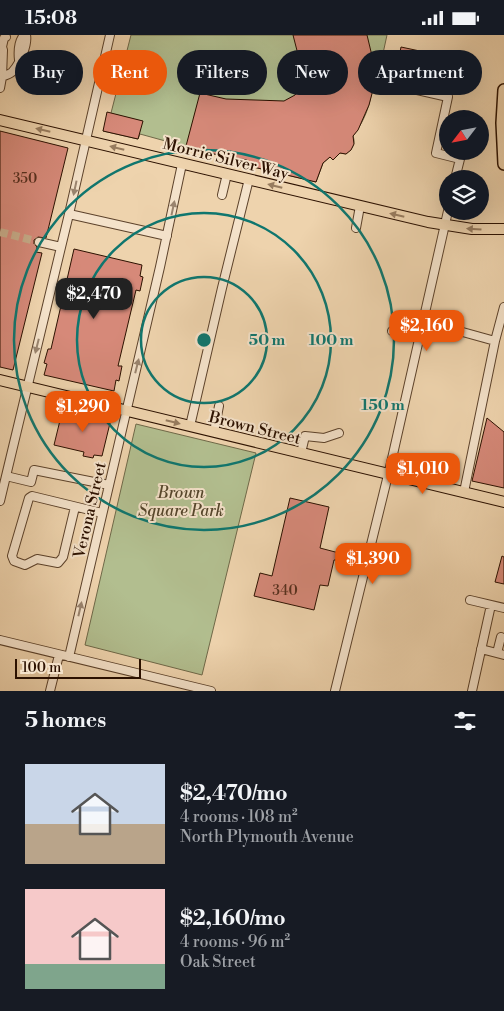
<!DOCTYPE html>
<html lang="en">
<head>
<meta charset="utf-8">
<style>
	:root { --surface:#171b24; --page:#20242c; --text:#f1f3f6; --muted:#9ea1a6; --accent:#ea580c }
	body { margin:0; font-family:"Libre Bodoni",serif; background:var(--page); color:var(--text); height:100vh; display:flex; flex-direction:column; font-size:19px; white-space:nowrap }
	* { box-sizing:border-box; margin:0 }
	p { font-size:16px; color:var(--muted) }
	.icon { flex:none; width:28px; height:28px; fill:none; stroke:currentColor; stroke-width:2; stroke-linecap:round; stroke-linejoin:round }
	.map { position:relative; height:656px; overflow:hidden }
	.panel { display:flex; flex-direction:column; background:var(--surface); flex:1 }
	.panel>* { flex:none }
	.banner { position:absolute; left:15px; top:15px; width:475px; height:45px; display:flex; gap:10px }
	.needle { width:32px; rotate:238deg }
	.controls { position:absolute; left:439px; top:75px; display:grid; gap:10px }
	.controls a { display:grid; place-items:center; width:50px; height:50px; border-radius:50%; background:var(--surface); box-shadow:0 5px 20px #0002; font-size:25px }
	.scale { position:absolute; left:15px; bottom:12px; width:126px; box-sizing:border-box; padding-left:5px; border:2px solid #2c1100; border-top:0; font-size:14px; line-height:18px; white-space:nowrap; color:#2c1100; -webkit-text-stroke:4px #f4e2ca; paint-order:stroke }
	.price { position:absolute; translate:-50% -42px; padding:0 11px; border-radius:10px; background:var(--accent); color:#fff; font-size:16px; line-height:32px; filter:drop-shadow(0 1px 2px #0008) }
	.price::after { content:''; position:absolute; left:50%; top:30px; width:15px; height:11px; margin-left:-8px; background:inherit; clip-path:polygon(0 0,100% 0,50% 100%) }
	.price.on { background:#222; color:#fff }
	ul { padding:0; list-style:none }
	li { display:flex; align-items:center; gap:15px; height:125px; padding:0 25px }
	li span { display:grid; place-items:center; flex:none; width:140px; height:100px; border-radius:0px; color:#555 }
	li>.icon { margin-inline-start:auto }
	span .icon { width:60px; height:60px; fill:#fffc; stroke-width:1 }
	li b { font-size:21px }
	h2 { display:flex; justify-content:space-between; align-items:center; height:60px; padding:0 25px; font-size:21px }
	.tag { padding:0 18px; border-radius:22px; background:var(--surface); box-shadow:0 5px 20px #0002; font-size:18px; line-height:45px }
	.tag.on { background:var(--accent); color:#fff }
	.status { display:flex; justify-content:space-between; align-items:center; height:35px; padding:0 25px; background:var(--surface); direction:ltr }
	.status svg { height:14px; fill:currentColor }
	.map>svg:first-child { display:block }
</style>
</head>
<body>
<div class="status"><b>15:08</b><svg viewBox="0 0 49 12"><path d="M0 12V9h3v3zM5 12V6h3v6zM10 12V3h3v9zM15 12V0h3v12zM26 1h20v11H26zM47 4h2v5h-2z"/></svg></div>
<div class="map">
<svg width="504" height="656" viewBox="0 0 504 656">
	<rect width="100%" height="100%" fill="#eed3ad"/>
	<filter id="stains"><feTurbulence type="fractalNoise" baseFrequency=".004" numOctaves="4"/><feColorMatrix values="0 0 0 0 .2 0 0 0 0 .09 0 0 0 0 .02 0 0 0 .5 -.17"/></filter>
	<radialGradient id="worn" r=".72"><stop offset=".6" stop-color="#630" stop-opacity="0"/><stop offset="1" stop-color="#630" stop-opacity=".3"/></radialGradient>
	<!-- green -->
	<path fill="#b2be8f" stroke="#6f6848" d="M131 0H387L382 23 373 26C374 54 371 77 353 101 356 109 352 114 346 119L340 118 333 125 330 122 323 128 316 147 245 130 247 125 209 118 140 99 138 104 103 96 111 78Z
		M136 389 256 418 202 640 85 610Z"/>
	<!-- building -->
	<path fill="#d68979" stroke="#2c1100" d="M293 0H367L373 25 374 51 369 70 358 95 353 101 354 109 351 115 346 119 340 118 333 125 330 122 323 128 316 147 245 130 247 125 209 118 186 111 200 58 226 64 284 66 295 60 301 52 303 39Z
		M401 12 462 25 455 56 395 43Z
		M107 77 143 86 138 104 103 96Z
		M0 96 68 113 46 203 38 202 34 205V209L37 212 36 217 42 218 13 335 0 332Z
		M74 214 142 230 140 241 143 242 140 256 136 255 118 331H122L119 346 116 345 114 356 44 340 47 329 44 328 48 314H51Z
		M63 373 111 384 102 421 94 420 93 423 83 421 84 417 54 410Z
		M487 383 504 397V453L472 446Z
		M290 463 329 472 320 513 339 518 337 525H334L328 551 320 550 314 575 254 561 260 538 272 541Z
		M502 521 504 522V549L495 547Z"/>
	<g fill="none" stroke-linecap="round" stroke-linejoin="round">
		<!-- minor-tunnel -->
		<path stroke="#c7ac8a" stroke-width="8" stroke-dasharray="8 4" stroke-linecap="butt" d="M0 197 39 207"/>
		<defs>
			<path id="minor" d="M19 25C18 16 18 7 24 0
				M2 42C6 40 11 39 13 36 20 28 28 10 26 0
				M404 52 448 62 436 118 460 124 455 144
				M0 53 2 42 3 15 2 12 4 3 6 2
				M222 160 227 139
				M69 179 167 201
				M356 193 360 171
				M39 207 61 212
				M423 286 495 306
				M392 296 419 303
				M190 391 222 253 249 144
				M214 397 219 371
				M301 418 305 401 324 403 339 398
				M6 441 31 447 34 435 109 450
				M464 457 495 306 504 272
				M0 466 69 179 110 0
				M75 472 63 522 58 528 37 524 25 530 14 526 12 521 29 463 32 461 102 478
				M470 565 504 573
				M0 605 211 656
				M481 614 504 620
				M497 618 501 602
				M69 622 160 232 182 129
				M50 656 59 620
				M335 656 391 428 448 176
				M472 656 491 570"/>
			<path id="major" d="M0 85 428 187 472 194H504
				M0 345 504 467"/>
			<path id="highway" d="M504 55 502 88 504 129"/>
		</defs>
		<!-- minor casing -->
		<use href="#minor" stroke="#5c422b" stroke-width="10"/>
		<!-- major casing -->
		<use href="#major" stroke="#2c1100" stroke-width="12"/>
		<!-- highway casing -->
		<use href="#highway" stroke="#2c1100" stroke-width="14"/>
		<!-- minor -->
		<use href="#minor" stroke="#f4e2ca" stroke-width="8"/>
		<!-- major -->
		<use href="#major" stroke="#eed3ad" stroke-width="10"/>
		<!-- highway -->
		<use href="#highway" stroke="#eed3ad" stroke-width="11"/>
	</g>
	<!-- one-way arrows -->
	<defs><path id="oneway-solid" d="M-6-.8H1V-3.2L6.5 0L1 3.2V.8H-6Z" transform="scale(1.25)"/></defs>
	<g fill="#977c5f">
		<use href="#oneway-solid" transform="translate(43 95) rotate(-167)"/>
		<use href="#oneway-solid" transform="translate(117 113) rotate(-166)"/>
		<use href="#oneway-solid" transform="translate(275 151) rotate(-166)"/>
		<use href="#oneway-solid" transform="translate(397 180) rotate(-167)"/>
		<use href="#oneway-solid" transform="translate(474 194) rotate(-176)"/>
		<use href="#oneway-solid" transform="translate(173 387) rotate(14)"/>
	</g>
	<g fill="#9a846f">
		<use href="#oneway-solid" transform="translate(75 153) rotate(102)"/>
		<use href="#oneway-solid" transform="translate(173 173) rotate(-78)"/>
		<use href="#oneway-solid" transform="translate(37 311) rotate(104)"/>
		<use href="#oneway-solid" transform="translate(137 331) rotate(-76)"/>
		<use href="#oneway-solid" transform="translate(80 574) rotate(-77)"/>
	</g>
	<!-- distance rings -->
	<g fill="none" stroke="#0f766e" stroke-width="2.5">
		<circle cx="204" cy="305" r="63"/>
		<circle cx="204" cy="305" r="127"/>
		<circle cx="204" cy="305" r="190"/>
	</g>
	<g text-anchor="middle" stroke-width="4" stroke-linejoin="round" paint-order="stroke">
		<!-- number labels -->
		<g font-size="14" fill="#562f1e">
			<text x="25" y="148">350</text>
			<text x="285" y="560">340</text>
		</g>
		<!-- street labels -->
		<g font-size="16" fill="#2c1100" stroke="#f4e2ca">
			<text transform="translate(226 123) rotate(14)" y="6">Morrie Silver Way</text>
			<text transform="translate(255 392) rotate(14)" y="6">Brown Street</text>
			<text transform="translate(89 475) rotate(-77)" y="6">Verona Street</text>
		</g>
		<!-- park labels -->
		<g font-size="16" font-style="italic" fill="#54452b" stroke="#f4e2ca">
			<text x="181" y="463">Brown<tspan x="181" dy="18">Square Park</tspan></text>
		</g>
	</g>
	<circle cx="204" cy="305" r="8" fill="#0f766e" stroke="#f4e2ca" stroke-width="2.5"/>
	<g font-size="15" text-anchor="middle" font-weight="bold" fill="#0f766e" stroke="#f4e2ca" stroke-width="4" stroke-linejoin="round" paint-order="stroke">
		<text x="267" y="310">50 m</text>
		<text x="331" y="310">100 m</text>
		<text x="383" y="375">150 m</text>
	</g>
	<rect width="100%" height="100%" filter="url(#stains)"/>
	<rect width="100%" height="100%" fill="url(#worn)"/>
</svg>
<div class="controls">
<a><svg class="needle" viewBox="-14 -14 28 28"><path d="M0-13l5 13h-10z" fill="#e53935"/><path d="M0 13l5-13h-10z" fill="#9ea1a6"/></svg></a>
<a><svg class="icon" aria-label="layers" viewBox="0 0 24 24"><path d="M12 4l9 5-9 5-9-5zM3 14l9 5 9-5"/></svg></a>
</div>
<div class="scale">100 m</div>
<b class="price on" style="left:94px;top:285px">$2,470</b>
<b class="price" style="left:427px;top:317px">$2,160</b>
<b class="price" style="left:83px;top:398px">$1,290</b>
<b class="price" style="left:423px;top:460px">$1,010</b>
<b class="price" style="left:373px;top:550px">$1,390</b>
<div class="banner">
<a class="tag">Buy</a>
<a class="tag on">Rent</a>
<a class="tag">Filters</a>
<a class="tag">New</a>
<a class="tag">Apartment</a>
</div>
</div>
<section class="panel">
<h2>5 homes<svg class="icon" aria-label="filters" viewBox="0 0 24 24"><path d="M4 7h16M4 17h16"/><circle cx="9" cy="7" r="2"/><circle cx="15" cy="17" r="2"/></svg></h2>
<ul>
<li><span style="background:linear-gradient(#c9d6e8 60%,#b9a48a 0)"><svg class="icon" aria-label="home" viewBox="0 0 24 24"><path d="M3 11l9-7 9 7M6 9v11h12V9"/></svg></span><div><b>$2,470/mo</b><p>4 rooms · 108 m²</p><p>North Plymouth Avenue</p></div></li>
<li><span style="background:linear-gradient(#f6c9c9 75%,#7fa58c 0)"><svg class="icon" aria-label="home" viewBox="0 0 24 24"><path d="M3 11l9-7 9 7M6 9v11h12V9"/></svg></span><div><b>$2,160/mo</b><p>4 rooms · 96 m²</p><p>Oak Street</p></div></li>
</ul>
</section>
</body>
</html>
